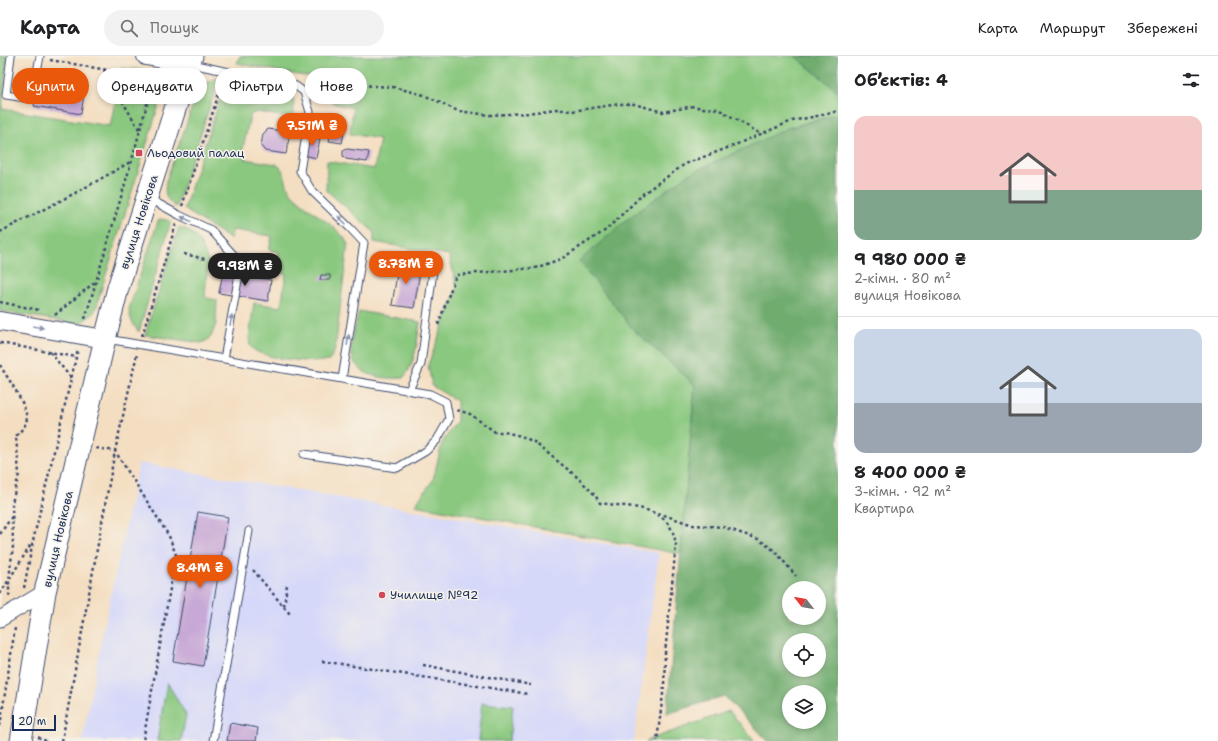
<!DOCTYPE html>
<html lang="uk">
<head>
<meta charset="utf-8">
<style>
	:root { --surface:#fff; --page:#f2f2f2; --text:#202124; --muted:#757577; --line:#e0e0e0; --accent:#ea580c }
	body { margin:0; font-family:"Shantell Sans",sans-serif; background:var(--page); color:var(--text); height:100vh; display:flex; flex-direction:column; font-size:15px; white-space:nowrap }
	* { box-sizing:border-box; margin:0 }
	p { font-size:13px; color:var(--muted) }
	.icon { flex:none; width:22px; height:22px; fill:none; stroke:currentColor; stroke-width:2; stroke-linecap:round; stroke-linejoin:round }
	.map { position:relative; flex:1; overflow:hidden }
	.drawer { display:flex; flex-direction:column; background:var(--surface); width:380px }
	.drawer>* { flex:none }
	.banner { position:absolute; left:12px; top:12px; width:380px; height:36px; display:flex; gap:8px }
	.needle { width:26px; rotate:301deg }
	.tools { position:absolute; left:782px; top:525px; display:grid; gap:8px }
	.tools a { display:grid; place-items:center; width:44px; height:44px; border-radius:50%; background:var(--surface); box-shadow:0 2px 6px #0003; font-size:20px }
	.scale { position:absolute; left:12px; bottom:10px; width:44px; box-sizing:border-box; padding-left:4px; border:2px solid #1b2f5e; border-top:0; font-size:11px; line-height:14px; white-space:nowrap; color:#1b2f5e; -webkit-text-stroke:3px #f7f3e8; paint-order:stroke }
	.price { position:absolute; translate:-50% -34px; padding:0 9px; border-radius:14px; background:var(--accent); color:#fff; font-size:13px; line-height:26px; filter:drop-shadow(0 1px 2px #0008) }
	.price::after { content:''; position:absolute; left:50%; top:24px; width:12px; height:9px; margin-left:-6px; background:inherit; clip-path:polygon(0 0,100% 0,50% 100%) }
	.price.on { background:#222; color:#fff }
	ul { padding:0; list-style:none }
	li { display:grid; align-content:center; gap:8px; height:212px; padding:0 16px }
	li+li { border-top:1px solid var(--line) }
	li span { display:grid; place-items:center; height:124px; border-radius:12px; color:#555 }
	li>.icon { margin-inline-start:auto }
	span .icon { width:72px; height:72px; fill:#fffc; stroke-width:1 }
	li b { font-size:17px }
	h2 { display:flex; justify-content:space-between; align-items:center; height:48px; padding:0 16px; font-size:17px }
	.tag { padding:0 14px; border-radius:18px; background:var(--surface); box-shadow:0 2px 6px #0003; font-size:14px; line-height:36px }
	.tag.on { background:var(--accent); color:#fff }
	header { display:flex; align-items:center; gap:24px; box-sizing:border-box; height:56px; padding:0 20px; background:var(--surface); border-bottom:1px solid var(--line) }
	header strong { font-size:19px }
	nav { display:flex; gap:22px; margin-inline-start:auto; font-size:14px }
	.search { width:280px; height:36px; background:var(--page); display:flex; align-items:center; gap:10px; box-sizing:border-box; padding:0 14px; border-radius:22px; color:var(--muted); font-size:15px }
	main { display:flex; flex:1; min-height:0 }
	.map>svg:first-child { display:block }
</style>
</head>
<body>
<header>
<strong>Карта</strong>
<div class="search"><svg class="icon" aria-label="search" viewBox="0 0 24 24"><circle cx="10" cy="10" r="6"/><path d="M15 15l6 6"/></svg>Пошук</div>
<nav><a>Карта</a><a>Маршрут</a><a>Збережені</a></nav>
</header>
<main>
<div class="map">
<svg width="838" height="685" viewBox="0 0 838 685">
	<rect width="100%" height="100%" fill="#f7f3e8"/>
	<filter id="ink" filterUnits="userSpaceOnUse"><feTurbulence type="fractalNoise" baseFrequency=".025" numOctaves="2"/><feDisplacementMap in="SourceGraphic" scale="8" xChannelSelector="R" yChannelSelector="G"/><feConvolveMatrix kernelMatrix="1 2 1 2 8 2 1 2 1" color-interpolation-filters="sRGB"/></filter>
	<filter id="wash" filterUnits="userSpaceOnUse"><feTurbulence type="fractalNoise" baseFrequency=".012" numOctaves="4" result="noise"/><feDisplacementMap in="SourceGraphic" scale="16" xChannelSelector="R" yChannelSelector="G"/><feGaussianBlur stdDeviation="0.9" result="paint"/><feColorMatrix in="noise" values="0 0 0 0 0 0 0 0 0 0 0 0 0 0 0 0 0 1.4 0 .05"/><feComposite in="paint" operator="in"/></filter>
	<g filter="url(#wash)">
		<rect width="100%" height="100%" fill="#f4dec1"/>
		<!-- built -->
		<path fill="#d5d8f9" d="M139 407 659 497 634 685H82L102 581Z"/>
		<!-- green -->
		<path fill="#8ac87f" stroke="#527c6e" d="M0 0H7L2 53 110 70 122 12C141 14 163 12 163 36L99 241C96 259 92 258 79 268L0 255Z
			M240 0H795L838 35V58L788 72 633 273 695 329 681 498 415 449 433 424 442 387 457 365V345L432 330 428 309 457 232 449 199 374 186V176L326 134 327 105 374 113 380 83 350 78 353 52 333 47 314 22 237 7Z
			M216 22 219 23 176 151C165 143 164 138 166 125L198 35 203 29Z
			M227 22 283 32C297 39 294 48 292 62L257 56 251 58 249 64 242 97 245 103 276 108C287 114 284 129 292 138 308 155 336 168 348 187L335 294 329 305C314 307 274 303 260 297 256 296 253 293 250 290L249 282 254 247 281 251 286 218 275 216 279 196 269 194 272 180 233 174 230 183 184 153Z
			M161 163 171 165 139 276C133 269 130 263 129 253L158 165Z
			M179 171C200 176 204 197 212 214H208L207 216 205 240 207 242 217 244 216 268 211 281 206 285 201 287 195 286 145 279Z
			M359 255 420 266C417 285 416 308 403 322 382 323 354 321 351 295 350 287 357 264 359 255Z
			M167 626 186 659 181 685H157Z
			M482 647 513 650 509 685H478Z
			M729 655 755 685H646Z"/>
		<!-- forest -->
		<path fill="#6fac6e" stroke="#456e66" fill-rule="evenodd" d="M795 0H838V35Z
			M838 58V685H768L724 640 667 658 695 329 633 273 579 205 630 161 689 118 788 72ZM789 532H819V562H789ZM789 584H819V614H789ZM789 636H819V666H789Z"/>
		<g id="blocks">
			<!-- building -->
			<path fill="#c7a8d6" d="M39 18 86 26 81 58 34 50Z
				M333 64 346 66 342 87 329 85Z
				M268 73 290 76 286 98 265 95 261 90 263 78Z
				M308 81 320 83 316 102 304 99Z
				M347 93 369 96 367 106 346 103 343 100V95Z
				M399 206 421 209 414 252 392 249Z
				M223 216 271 224 268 245 219 237Z
				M321 219H330V224H320Z
				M198 456 228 461 203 610 173 605Z
				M230 667 258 672 256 685H227Z"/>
		</g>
	</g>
	<g filter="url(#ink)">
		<use href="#blocks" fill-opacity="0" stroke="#3c496d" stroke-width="1"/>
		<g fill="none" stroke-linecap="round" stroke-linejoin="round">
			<defs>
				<path id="service" d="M11 0 6 39 32 43 40 0
					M191 8 296 30 304 36 310 56 300 115 312 135 350 172 364 187 342 323
					M148 142 179 159 211 174 241 207 224 303
					M107 283 430 338 446 346 449 363 437 384 426 395 397 412 304 398
					M409 334 421 308 434 207
					M213 685 249 475"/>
				<path id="minor" d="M0 563 45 536"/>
				<path id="tertiary" d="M146 0 189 8
					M0 265 105 283"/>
				<path id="secondary" d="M21 685 45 536 105 283 118 232 192 0"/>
			</defs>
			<!-- service casing -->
			<use href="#service" stroke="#3c496d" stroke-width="9"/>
			<!-- minor casing -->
			<use href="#minor" stroke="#3c496d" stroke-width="17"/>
			<!-- tertiary casing -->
			<use href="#tertiary" stroke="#3c496d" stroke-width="20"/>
			<!-- secondary casing -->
			<use href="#secondary" stroke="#3c496d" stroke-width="23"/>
			<!-- path -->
			<path stroke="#3c496d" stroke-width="2.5" stroke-dasharray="3 3" stroke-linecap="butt" d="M50 4 154 22
				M104 14 140 75
				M310 28 324 25 334 29 343 26 357 29 393 31 424 39 458 55 490 59 528 57 555 53 572 55 619 48H634L663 56 694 50 701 52 718 53 761 78
				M182 150 223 25
				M0 176 81 134 132 105
				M184 198 205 203
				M0 246 39 254
				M55 259 96 225
				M85 263 132 104 155 18
				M438 269 456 219 535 212 561 203 606 174 644 137 685 108 730 91 792 65 827 58 838 55
				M142 280 176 168
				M0 287 76 301
				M50 296 71 322
				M0 309C7 322 31 353 26 367 25 370 19 377 16 380L19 418 12 447 13 490 9 523V538L10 540
				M457 354 470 358 495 376H504L521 380 534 386 576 420 595 439 600 447C632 452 671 448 676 489L665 597 664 630 657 685
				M96 392 115 395 169 480 176 499 143 685
				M658 457 693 469 723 471 758 483 775 495 796 520
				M0 478 13 459
				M253 514 290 558
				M24 532 33 485 78 293
				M0 538 32 487
				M284 550 287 529
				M322 605 528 638
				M423 609 531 629
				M0 670 15 572
				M38 681 46 685
				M62 685 115 395 137 298"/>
			<!-- service -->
			<use href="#service" stroke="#fff" stroke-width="7"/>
			<!-- minor -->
			<use href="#minor" stroke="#fff" stroke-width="15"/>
			<!-- tertiary -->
			<use href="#tertiary" stroke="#fff" stroke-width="18"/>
			<!-- secondary -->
			<use href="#secondary" stroke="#fff" stroke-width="21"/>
		</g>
		<!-- one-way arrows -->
		<defs><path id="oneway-solid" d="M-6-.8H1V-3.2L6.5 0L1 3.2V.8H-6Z"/></defs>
		<g fill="#8d97ae">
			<use href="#oneway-solid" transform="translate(186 163) rotate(-155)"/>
			<use href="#oneway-solid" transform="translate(342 164) rotate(-136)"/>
			<use href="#oneway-solid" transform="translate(231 264) rotate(-80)"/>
			<use href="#oneway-solid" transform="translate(38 271) rotate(10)"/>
			<use href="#oneway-solid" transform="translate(348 284) rotate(-81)"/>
		</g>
	</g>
	<!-- markers -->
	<g fill="#d1495b" stroke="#f7f3e8" stroke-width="1.5">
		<rect x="135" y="93" width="8" height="8" rx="2"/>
		<circle cx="382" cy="539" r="4"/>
	</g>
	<g text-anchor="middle" stroke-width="3" stroke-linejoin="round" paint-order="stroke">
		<!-- poi labels -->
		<g font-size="12" fill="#1b2f5e" stroke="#f7f3e8" text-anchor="start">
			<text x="147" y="101">Льодовий палац</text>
			<text x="390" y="543">Училище №92</text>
		</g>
		<!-- street labels -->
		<g font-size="12" fill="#1b2f5e" stroke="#f7f3e8">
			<text transform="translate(139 166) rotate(-72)" y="4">вулиця Новікова</text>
			<text transform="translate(58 483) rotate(-77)" y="4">вулиця Новікова</text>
		</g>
	</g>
</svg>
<div class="tools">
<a><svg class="needle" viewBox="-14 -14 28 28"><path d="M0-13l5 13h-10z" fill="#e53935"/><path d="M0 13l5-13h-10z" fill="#757577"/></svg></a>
<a><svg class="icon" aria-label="locate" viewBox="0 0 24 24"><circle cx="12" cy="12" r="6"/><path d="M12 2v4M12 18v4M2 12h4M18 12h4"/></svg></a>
<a><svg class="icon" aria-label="layers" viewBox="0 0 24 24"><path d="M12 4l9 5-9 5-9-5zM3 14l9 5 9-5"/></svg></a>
</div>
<div class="scale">20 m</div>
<b class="price" style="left:312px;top:91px">7.51M ₴</b>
<b class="price" style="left:406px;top:229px">8.78M ₴</b>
<b class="price on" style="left:245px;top:231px">9.98M ₴</b>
<b class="price" style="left:200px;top:533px">8.4M ₴</b>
<div class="banner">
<a class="tag on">Купити</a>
<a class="tag">Орендувати</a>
<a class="tag">Фільтри</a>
<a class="tag">Нове</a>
</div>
</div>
<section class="drawer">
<h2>Об’єктів: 4<svg class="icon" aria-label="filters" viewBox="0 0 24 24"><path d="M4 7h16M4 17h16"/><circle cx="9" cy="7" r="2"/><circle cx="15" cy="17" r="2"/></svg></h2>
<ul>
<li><span style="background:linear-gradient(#f6c9c9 60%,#7fa58c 0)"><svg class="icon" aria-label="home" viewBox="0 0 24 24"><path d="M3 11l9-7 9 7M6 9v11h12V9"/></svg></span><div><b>9 980 000 ₴</b><p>2-кімн. · 80 m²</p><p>вулиця Новікова</p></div></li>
<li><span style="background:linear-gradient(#c9d6e8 60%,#9aa5b1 0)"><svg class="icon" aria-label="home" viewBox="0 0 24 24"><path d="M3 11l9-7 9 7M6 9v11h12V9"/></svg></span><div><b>8 400 000 ₴</b><p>3-кімн. · 92 m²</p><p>Квартира</p></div></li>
</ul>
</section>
</main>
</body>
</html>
